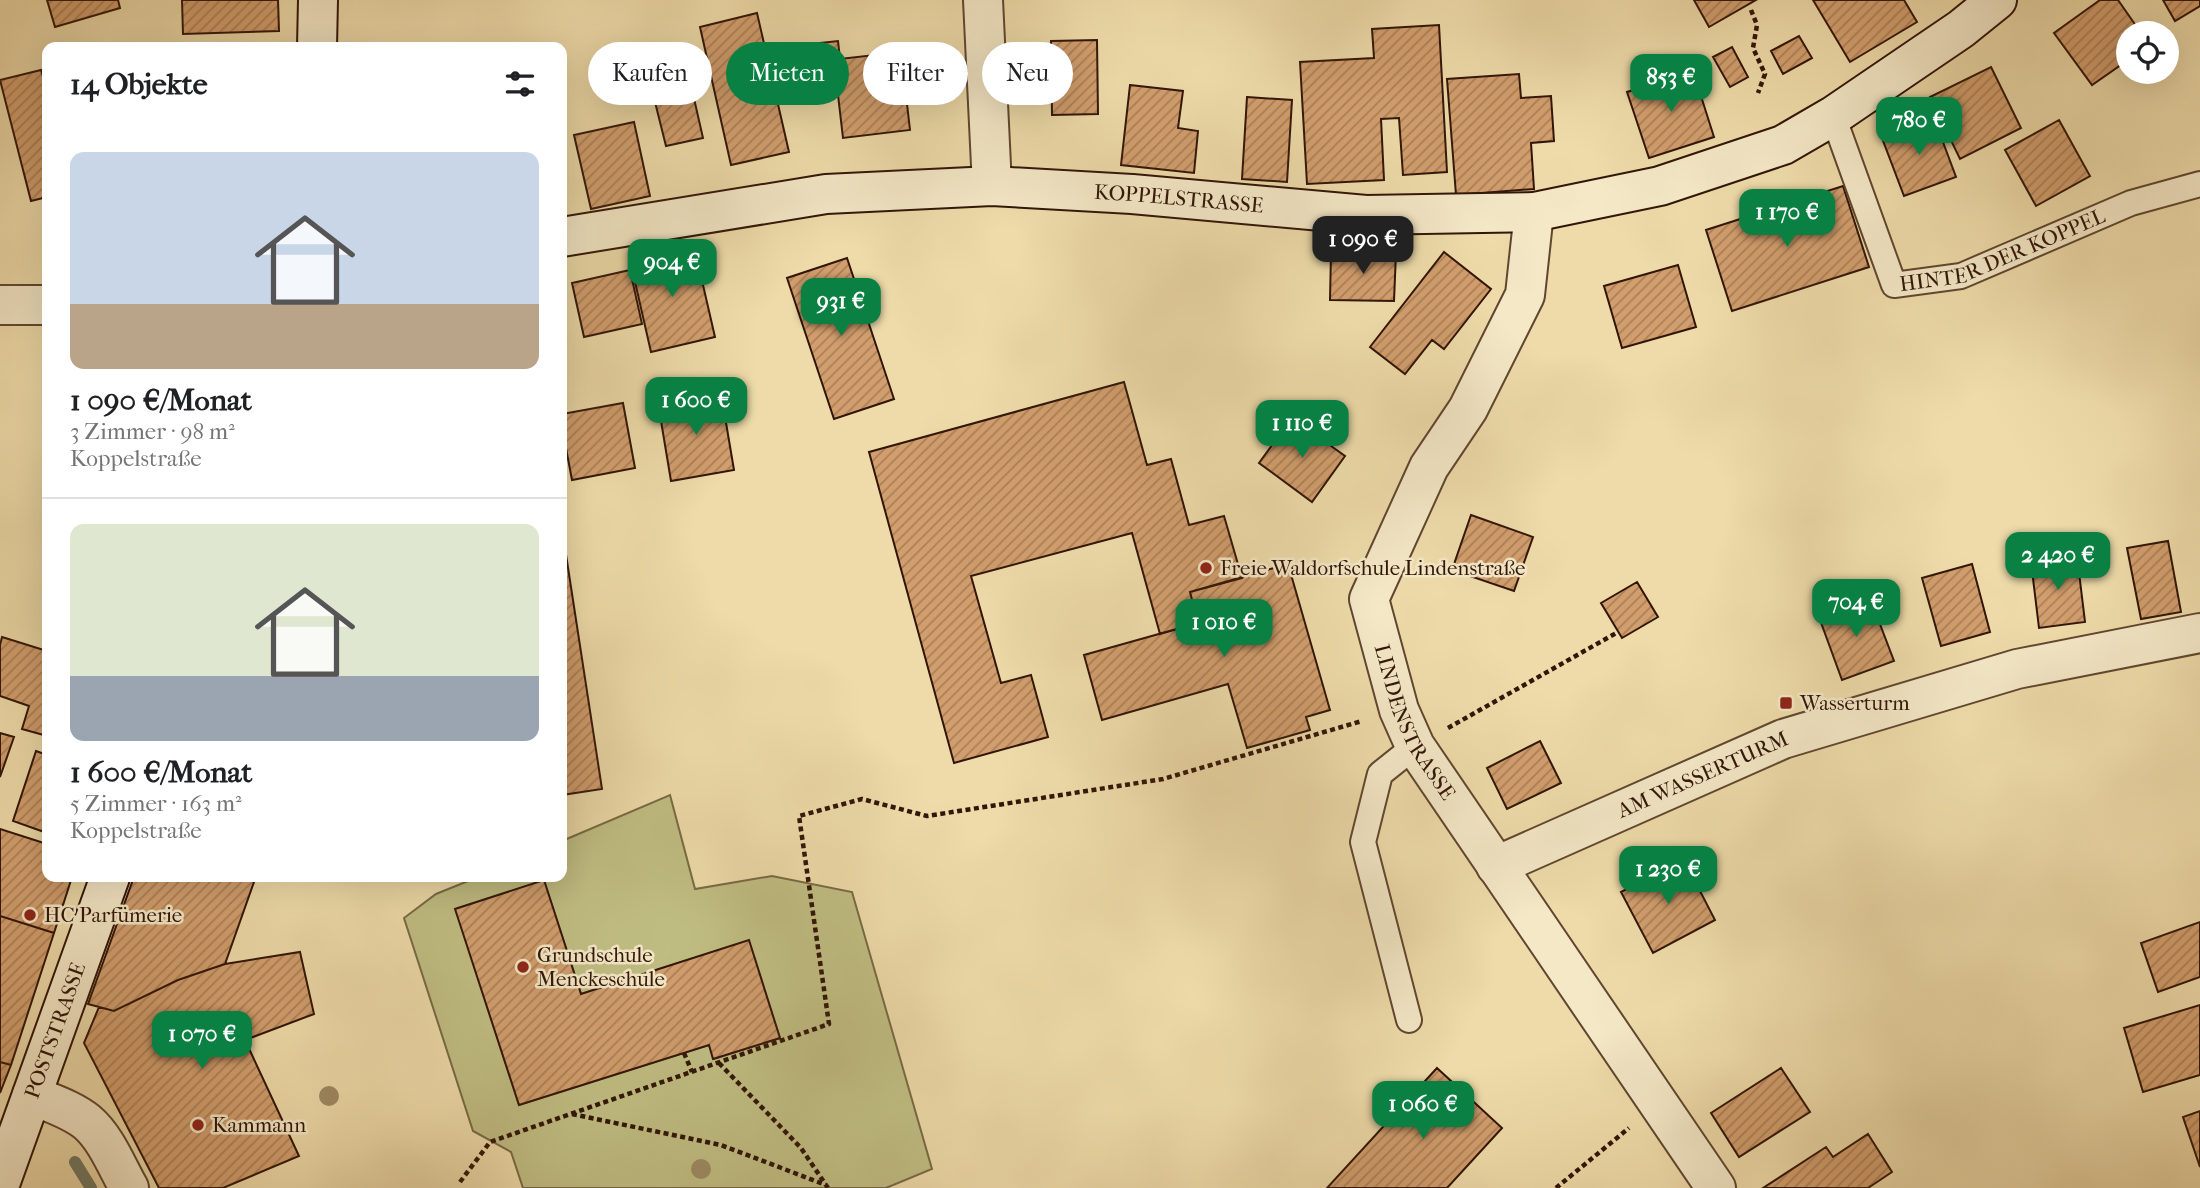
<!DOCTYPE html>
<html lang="de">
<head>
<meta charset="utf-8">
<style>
	:root { --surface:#fff; --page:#f6f6f6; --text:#202124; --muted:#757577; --line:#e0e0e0; --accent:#0b8043 }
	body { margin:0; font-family:"IM FELL French Canon",serif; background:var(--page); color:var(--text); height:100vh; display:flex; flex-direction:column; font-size:26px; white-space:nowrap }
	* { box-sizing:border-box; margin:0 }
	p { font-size:23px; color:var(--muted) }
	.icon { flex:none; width:38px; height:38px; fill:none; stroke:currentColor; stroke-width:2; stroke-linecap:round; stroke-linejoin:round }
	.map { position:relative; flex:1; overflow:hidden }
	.panel { position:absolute; left:42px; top:42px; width:525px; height:840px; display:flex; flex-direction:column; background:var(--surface); border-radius:14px; box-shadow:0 7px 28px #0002 }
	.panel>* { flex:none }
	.hud { position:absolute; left:588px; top:42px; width:665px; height:63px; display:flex; gap:14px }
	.tools { position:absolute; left:2116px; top:21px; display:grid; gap:14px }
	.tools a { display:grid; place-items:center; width:63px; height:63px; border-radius:50%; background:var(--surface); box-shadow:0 7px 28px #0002; font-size:35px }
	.price { position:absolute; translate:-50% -60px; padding:0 16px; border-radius:14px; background:var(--accent); color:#fff; font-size:23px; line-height:46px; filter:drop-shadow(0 2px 4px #0008) }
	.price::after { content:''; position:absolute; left:50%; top:42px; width:21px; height:16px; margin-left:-10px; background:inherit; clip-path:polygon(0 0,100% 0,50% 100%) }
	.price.active { background:#222; color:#fff }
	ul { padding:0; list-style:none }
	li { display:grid; align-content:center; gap:14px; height:371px; padding:0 28px }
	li+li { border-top:2px solid var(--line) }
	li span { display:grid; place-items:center; height:217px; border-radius:14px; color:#555 }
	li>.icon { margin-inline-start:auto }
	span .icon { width:126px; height:126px; fill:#fffc; stroke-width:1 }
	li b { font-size:30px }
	h2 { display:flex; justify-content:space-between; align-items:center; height:84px; padding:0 28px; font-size:30px }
	.chip { padding:0 24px; border-radius:32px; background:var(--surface); box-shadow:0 7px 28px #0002; font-size:24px; line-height:63px }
	.chip.active { background:var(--accent); color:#fff }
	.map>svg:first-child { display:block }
</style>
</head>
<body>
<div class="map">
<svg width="2200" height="1188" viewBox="0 0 2200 1188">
	<defs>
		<pattern id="building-hatch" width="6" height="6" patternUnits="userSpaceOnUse" patternTransform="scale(1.75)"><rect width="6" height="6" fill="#d29e6d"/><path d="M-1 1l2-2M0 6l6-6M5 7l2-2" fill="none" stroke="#ab8058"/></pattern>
	</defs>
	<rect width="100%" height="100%" fill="#eedba9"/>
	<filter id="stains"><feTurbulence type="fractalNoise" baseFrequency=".00286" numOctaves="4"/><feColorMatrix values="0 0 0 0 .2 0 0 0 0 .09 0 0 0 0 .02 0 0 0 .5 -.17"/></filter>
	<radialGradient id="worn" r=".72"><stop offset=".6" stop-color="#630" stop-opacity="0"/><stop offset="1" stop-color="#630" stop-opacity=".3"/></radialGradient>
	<!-- park -->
	<path fill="#c0be83" stroke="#786a46" stroke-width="2" fill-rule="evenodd" d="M670 795 695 889 772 876 852 892 932 1169 886 1188H523L511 1152 473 1131 404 918 436 894 478 877H562V841ZM544 881 581 994 748 941 780 1038 714 1059 709 1045 519 1105 456 909Z"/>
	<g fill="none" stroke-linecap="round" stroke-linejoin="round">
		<!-- stream -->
		<path stroke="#707966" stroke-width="12" d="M75 1162 91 1188"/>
	</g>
	<!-- building -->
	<path fill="url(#building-hatch)" stroke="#311508" stroke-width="2" d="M47 0H118L120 8 55 27Z
		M182 0H278L279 31 183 34Z
		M1694 0H1756L1709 27Z
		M1813 0H1904L1917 22 1850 62Z
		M2100 0H2118L2141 33H2128V60L2092 85 2054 33Z
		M2163 0H2200V6L2175 21Z
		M757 13 789 152 731 165 700 27Z
		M1439 25 1447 172 1403 175 1399 118 1381 119 1384 180 1307 184 1300 62 1374 58 1372 29Z
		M1799 36 1812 58 1783 74 1771 51Z
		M1097 40 1098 114 1052 115 1051 41Z
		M838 41 840 59 901 52 910 130 843 138 838 95 809 99 802 45Z
		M1732 47 1748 77 1730 87 1713 57Z
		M1991 67 2021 128 1960 159 1930 97Z
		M41 70 47 90V197L31 201 0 80Z
		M1693 71 1714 137 1649 158 1627 92Z
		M1519 74 1521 98 1551 96 1554 141 1531 143 1534 189 1456 195 1447 79Z
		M690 81 703 138 666 146 652 90Z
		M1130 85 1183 91 1178 128 1198 131 1194 173 1121 165Z
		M1247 97 1292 100 1287 182 1242 179Z
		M1934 118 1956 177 1904 196 1882 138Z
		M2059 120 2090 176 2036 206 2005 150Z
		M634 122 650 196 591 209 574 135Z
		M1843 186 1869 267 1732 311 1706 230Z
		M694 246 715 337 651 352 630 260Z
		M1331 252 1396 253 1394 301 1330 300Z
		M1444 252 1491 289 1444 349 1432 340 1405 374 1370 347Z
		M847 258 894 399 834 419 787 278Z
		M1678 265 1696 327 1622 348 1604 286Z
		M630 270 642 324 584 337 572 283Z
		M1124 382 1147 465 1171 459 1189 525 1224 516 1242 578 1190 592 1198 623 1160 634 1132 533 971 576 1001 683 1031 675 1048 737 954 763 869 452Z
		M721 393 734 470 671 481 658 403Z
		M623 403 635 468 572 480 562 427V414Z
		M1292 418 1345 456 1312 502 1259 463Z
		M1471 515 1533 537 1514 591 1452 570Z
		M2168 541 2181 612 2141 619 2127 548Z
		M562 548H565L602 789 562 795Z
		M2077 556 2085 622 2039 628 2031 562Z
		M1288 564 1330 710 1306 717 1310 730 1247 748 1228 684 1102 720 1084 655 1198 623 1190 592Z
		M1972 564 1990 632 1941 646 1922 578Z
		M1637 582 1658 617 1622 638 1601 603Z
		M1870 598 1894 661 1842 680 1819 617Z
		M2 637 47 651V736L22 729 29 706 0 696V645Z
		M0 733 14 737 0 777Z
		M1540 741 1561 783 1507 809 1487 768Z
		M36 751 47 755V833L13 821Z
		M0 829 47 844V877H72L54 933 0 916Z
		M1684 860 1715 920 1653 953 1621 892Z
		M134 877H248L255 879 225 964 178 980 114 1011 88 1004Z
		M544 880 581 994 749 940 780 1038 713 1059 709 1045 519 1105 455 909Z
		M0 916 54 933 11 1065 0 1062Z
		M2200 922V977L2158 992 2141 943Z
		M300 952 314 1014 245 1040 299 1156 223 1188H159L84 1043 99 1007 114 1011 178 980 225 964Z
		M2200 1005V1075L2143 1092 2124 1028Z
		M0 1062 11 1065 0 1093Z
		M1437 1068 1502 1128 1447 1188H1327Z
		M1781 1068 1810 1112 1739 1157 1711 1113Z
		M2200 1111V1167L2183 1117Z
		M1868 1134 1892 1172 1868 1188H1763L1826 1147 1833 1157Z"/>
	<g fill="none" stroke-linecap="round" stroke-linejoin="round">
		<defs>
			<g id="lane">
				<path id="s1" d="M1833 116 1894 285 1961 276 2131 203 2200 184"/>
				<path d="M1409 1020 1363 842 1380 774 1415 746"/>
			</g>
			<g id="street">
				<path d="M983 0 992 186"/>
				<path id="s2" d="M1534 212 1525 295 1468 409 1429 467 1369 599 1399 710 1415 746 1716 1188"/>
				<path d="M0 305H47"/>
				<path id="s3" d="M1496 866 1783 739 2017 669 2200 633"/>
				<path d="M32 1095C50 1103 71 1109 87 1122 106 1138 117 1167 129 1188"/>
			</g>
			<g id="secondary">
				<path d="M317 47 318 0"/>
				<path id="s4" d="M562 237 826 194 992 186 1132 194 1366 215 1534 212 1660 186 1783 145 1833 116 1961 29 1997 0"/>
				<path id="s5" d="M0 1184 110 877"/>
			</g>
		</defs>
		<!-- lane casing -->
		<use href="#lane" stroke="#604630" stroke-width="28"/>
		<!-- street casing -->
		<use href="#street" stroke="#604630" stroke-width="42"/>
		<!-- secondary casing -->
		<use href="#secondary" stroke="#311508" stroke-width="42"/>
		<!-- path -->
		<path stroke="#311508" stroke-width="4.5" stroke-dasharray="5 3.5" stroke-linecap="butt" d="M1751 10 1757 25 1753 48 1765 74 1758 93
			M1448 728 1618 632
			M684 1053 692 1072
			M719 1063 801 1148 828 1188
			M572 1114 721 1145 826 1185
			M460 1182 490 1142 829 1024 799 816 862 799 927 816 1163 779 1362 721
			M1556 1188 1629 1128"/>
		<!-- lane -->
		<use href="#lane" stroke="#f4e8c7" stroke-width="24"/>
		<!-- street -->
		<use href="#street" stroke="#f4e8c7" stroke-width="38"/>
		<!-- secondary -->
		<use href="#secondary" stroke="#f4e8c7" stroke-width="38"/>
	</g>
	<!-- trees -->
	<g fill="#9e8a65">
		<circle cx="329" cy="1096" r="10"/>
		<circle cx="701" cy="1169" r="10"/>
	</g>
	<!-- markers -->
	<g fill="#8f2418" stroke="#f4e8c7" stroke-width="2.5">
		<circle cx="1206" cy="568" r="7"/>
		<rect x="1779" y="696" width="14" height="14" rx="3.5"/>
		<circle cx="30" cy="915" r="7"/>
		<circle cx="523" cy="967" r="7"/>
		<circle cx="198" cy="1125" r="7"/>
	</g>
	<g text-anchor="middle" stroke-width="5" stroke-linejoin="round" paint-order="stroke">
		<!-- street labels -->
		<g font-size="21" fill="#311508" stroke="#f4e8c7">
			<text dy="7" stroke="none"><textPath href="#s4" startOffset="621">KOPPELSTRASSE</textPath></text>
			<text dy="7" stroke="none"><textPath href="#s1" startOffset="294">HINTER DER KOPPEL</textPath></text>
			<text dy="7" stroke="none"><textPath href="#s2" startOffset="558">LINDENSTRASSE</textPath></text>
			<text dy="7" stroke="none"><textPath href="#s3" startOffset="226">AM WASSERTURM</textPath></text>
			<text dy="7" stroke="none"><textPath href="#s5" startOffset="163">POSTSTRASSE</textPath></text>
		</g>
		<!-- poi labels -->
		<g font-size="21" fill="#311508" stroke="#f4e8c7" text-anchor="start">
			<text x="1220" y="575">Freie Waldorfschule Lindenstraße</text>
			<text x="1800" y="710">Wasserturm</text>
			<text x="44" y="922">HC Parfümerie</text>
			<text x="537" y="962">Grundschule<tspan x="537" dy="24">Menckeschule</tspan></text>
			<text x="212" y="1132">Kammann</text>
		</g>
	</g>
	<rect width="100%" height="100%" filter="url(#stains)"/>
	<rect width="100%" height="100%" fill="url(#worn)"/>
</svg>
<div class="tools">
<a><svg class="icon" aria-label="locate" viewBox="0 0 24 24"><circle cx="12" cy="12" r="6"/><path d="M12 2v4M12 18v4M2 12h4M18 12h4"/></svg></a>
</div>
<b class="price" style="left:1671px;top:114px">853 €</b>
<b class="price" style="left:1919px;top:157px">780 €</b>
<b class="price" style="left:1787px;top:249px">1 170 €</b>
<b class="price active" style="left:1363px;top:276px">1 090 €</b>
<b class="price" style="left:672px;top:299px">904 €</b>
<b class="price" style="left:841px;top:338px">931 €</b>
<b class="price" style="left:696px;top:437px">1 600 €</b>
<b class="price" style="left:1302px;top:460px">1 110 €</b>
<b class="price" style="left:2058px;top:592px">2 420 €</b>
<b class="price" style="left:1856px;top:639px">704 €</b>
<b class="price" style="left:1224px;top:659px">1 010 €</b>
<b class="price" style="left:1668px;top:906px">1 230 €</b>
<b class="price" style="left:202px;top:1071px">1 070 €</b>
<b class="price" style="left:1423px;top:1141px">1 060 €</b>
<div class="hud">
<a class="chip">Kaufen</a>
<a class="chip active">Mieten</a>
<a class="chip">Filter</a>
<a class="chip">Neu</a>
</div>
<section class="panel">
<h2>14 Objekte<svg class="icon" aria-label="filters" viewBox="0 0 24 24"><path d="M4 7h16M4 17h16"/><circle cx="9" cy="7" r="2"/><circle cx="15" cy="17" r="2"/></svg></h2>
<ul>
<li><span style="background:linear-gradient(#c9d6e8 70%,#b9a48a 0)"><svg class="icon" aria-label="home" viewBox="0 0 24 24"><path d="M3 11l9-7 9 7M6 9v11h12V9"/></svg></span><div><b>1 090 €/Monat</b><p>3 Zimmer · 98 m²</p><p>Koppelstraße</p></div></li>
<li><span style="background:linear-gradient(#dfe7d0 70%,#9aa5b1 0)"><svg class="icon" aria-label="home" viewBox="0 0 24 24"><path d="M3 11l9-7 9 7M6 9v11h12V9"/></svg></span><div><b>1 600 €/Monat</b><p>5 Zimmer · 163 m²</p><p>Koppelstraße</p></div></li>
</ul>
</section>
</div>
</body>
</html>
